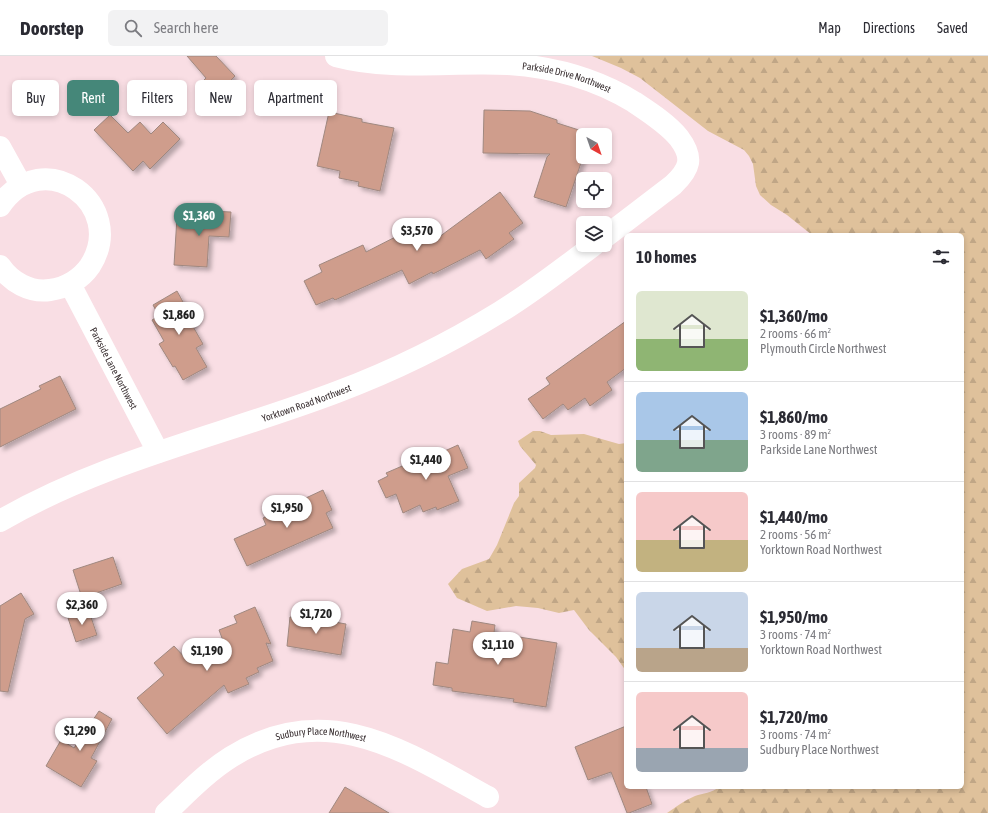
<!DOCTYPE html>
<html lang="en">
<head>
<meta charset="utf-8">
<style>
	:root { --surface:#fff; --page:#f2f2f3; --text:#2b2b33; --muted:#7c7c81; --line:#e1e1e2; --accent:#458779 }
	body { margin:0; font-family:"Asap Condensed",sans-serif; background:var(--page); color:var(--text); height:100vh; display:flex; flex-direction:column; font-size:15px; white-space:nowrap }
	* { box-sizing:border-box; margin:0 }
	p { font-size:13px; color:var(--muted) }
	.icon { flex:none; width:22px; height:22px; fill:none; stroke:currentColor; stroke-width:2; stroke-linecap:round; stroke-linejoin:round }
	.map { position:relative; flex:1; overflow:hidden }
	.sheet { position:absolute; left:624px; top:177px; width:340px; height:556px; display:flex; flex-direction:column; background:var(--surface); border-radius:6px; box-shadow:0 2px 6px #0003 }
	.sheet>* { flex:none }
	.hud { position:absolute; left:12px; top:24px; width:380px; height:36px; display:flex; gap:8px }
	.needle { width:26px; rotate:140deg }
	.buttons { position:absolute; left:576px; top:72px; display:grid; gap:8px }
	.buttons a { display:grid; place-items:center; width:36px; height:36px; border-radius:6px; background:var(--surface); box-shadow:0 2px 6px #0003; font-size:20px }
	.price { position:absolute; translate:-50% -34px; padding:0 9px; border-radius:14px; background:#fff; color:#222; font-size:13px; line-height:26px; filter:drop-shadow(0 1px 2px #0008) }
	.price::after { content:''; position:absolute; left:50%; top:24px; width:12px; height:9px; margin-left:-6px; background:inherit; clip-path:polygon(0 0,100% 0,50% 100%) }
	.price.selected { background:var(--accent); color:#fff }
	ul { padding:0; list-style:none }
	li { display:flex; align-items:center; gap:12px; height:100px; padding:0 12px }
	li+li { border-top:1px solid var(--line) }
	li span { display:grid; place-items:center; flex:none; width:112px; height:80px; border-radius:6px; color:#555 }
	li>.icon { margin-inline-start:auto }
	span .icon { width:48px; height:48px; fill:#fffc; stroke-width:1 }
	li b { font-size:17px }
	h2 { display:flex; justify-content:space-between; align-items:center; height:48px; padding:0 12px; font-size:17px }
	.pill { padding:0 14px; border-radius:6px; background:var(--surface); box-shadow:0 2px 6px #0003; font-size:14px; line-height:36px }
	.pill.selected { background:var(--accent); color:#fff }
	header { display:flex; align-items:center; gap:24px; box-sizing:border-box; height:56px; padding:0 20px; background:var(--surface); border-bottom:1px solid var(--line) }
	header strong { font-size:19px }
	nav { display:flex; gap:22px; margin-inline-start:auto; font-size:14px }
	.search { width:280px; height:36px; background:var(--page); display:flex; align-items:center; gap:10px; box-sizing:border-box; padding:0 14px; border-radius:6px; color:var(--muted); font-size:15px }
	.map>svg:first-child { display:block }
</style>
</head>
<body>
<header>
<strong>Doorstep</strong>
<div class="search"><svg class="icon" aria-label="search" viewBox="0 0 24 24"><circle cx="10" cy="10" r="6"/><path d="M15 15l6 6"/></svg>Search here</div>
<nav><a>Map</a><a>Directions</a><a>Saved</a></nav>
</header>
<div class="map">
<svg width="988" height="757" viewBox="0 0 988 757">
	<defs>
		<pattern id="forest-firs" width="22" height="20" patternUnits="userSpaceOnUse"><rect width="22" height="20" fill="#dfc19b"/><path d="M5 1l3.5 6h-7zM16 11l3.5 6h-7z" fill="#c0a686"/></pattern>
		<filter id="shadow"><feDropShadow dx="3.5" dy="3.5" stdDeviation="2" flood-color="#0004"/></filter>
	</defs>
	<rect width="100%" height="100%" fill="#f9dee4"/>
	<!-- forest -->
	<path fill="url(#forest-firs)" d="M592 0H988V757H667C676 751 685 744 695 740 703 737 712 737 719 731H962V179H812L787 159 771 149 760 139 756 130 753 108 749 100 744 94 708 75 640 22 621 12Z
		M533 375H540L551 379 584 378 619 388 626 387V615L616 601 589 574 574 554 559 557 538 552 516 550 487 555 457 542 448 528 462 513 489 503 497 489 514 447 519 440V427L535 412 536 409 520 390 518 385Z"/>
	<!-- building -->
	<path fill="#cf9d8c" stroke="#9f8880" filter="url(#shadow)" d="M187 0H216L235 20 231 24 234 27 218 41 203 25 206 22Z
		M484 54 530 55 557 64V67L582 75 583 74V101L566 151 534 141 547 101 550 98 483 97Z
		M329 56 362 63V66L394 72 380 135 358 130 359 126 339 122 340 115 317 110Z
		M110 59 128 77 140 66 151 78 163 66 180 83 150 113 143 105 133 115 94 74Z
		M500 136 523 167 509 177 514 183 486 203 480 194 433 218 432 216 409 228 402 214 335 244 333 242 316 249 304 225 322 216 319 209 363 189 366 196 407 175 409 178 427 169 435 184Z
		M209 155 231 156 229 181 209 180 207 211 174 209 177 161 209 162Z
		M177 235 194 266 191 267 203 288 196 292 207 311 183 324 175 310 173 311 159 288 164 285 152 264 159 260 153 249Z
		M626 265V312L607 326 612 334 590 350 585 342 568 354 563 348 543 363 528 343 550 328 546 322Z
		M60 320 76 353 0 391V353L41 333 39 330Z
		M458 389 468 412 448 420 459 445 437 454 436 451 423 456 420 449 403 457 396 438 386 442 378 425 388 420 386 417 437 395 438 398Z
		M323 434 332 454 326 457 333 472 247 510 234 483 266 469 263 462Z
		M113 501 122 528 82 542 73 514Z
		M21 537 34 558 25 563 8 636 0 635V550Z
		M255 551 271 588 266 587 273 605 257 612 259 616 246 622 249 628 228 637 224 629 167 678 137 642 164 619 154 607 174 590 188 605 225 590 219 574 237 567 234 560Z
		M89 555 97 579 76 586 68 562Z
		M301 560 346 568 341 599 287 590 290 561 301 562Z
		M472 565 495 569 494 577 557 587 546 651 513 646 514 643 452 635V632L433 629 436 606 448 608 453 573 470 576Z
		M99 655 112 663 91 702 97 705 81 731 46 710 61 684 74 692Z
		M626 670V731H646L652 748 629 757H627L611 716 588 724 575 691Z
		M345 731 389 757H329Z"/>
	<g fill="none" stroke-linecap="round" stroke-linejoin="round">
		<!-- minor -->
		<g stroke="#fff" stroke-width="22">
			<path id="s1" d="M336 0C393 15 450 5 508 8 554 11 595 22 634 46 649 56 668 68 679 82 694 102 690 113 673 129L605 181"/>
			<path d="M0 91 21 129"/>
			<path d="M0 150C43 86 129 149 90 210 81 223 66 232 50 234 30 237 11 226 0 210"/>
			<path id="s2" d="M70 228 158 396"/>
			<path id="s3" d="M0 465C105 404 224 379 337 336 393 315 448 288 500 256 533 236 563 212 594 189"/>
			<path id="s4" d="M166 757C186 738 207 716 231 701 326 642 403 694 488 741"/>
		</g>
	</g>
	<g text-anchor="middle" stroke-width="3.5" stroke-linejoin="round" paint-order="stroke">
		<!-- street labels -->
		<g font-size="10" fill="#3b3133" stroke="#f9dee4">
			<text dy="4" stroke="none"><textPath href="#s1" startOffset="233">Parkside Drive Northwest</textPath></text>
			<text dy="4" stroke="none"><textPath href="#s2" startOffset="95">Parkside Lane Northwest</textPath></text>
			<text dy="4" stroke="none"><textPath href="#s3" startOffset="329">Yorktown Road Northwest</textPath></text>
			<text dy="4" stroke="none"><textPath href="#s4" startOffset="181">Sudbury Place Northwest</textPath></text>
		</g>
	</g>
</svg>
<div class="buttons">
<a><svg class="needle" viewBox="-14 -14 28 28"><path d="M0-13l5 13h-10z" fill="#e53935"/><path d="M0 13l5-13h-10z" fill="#7c7c81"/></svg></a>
<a><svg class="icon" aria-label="locate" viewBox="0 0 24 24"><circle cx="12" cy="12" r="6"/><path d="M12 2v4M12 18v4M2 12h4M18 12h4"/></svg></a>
<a><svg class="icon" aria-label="layers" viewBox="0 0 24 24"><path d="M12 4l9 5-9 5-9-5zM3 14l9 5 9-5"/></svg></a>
</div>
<b class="price selected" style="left:199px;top:181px">$1,360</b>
<b class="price" style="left:417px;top:196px">$3,570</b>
<b class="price" style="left:179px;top:280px">$1,860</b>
<b class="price" style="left:426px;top:425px">$1,440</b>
<b class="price" style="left:287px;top:473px">$1,950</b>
<b class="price" style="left:82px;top:570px">$2,360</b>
<b class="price" style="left:316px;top:579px">$1,720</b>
<b class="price" style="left:498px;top:610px">$1,110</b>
<b class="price" style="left:207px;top:616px">$1,190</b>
<b class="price" style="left:80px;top:696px">$1,290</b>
<div class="hud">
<a class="pill">Buy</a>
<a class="pill selected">Rent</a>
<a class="pill">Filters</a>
<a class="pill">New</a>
<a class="pill">Apartment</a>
</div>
<section class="sheet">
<h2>10 homes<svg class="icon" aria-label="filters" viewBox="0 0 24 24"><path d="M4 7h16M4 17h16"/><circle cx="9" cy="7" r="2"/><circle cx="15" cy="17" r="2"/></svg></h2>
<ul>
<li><span style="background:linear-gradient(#dfe7d0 60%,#8fb573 0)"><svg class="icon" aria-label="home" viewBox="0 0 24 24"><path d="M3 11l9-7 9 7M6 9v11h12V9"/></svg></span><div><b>$1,360/mo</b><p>2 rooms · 66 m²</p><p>Plymouth Circle Northwest</p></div></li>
<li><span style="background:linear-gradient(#a9c7e8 60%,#7fa58c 0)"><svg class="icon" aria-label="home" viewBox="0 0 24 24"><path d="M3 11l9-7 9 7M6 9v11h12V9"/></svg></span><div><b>$1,860/mo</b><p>3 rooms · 89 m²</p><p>Parkside Lane Northwest</p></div></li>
<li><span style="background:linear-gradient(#f6c9c9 60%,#c2b280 0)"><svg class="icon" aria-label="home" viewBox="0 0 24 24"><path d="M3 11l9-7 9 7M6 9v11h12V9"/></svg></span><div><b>$1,440/mo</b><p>2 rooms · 56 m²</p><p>Yorktown Road Northwest</p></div></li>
<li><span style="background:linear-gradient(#c9d6e8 70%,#b9a48a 0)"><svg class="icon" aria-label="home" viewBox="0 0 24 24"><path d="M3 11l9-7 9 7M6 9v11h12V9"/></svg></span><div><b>$1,950/mo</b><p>3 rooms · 74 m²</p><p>Yorktown Road Northwest</p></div></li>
<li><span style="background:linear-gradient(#f6c9c9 70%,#9aa5b1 0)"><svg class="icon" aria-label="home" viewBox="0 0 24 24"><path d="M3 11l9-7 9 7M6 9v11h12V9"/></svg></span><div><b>$1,720/mo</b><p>3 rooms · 74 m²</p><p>Sudbury Place Northwest</p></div></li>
</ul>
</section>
</div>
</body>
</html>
